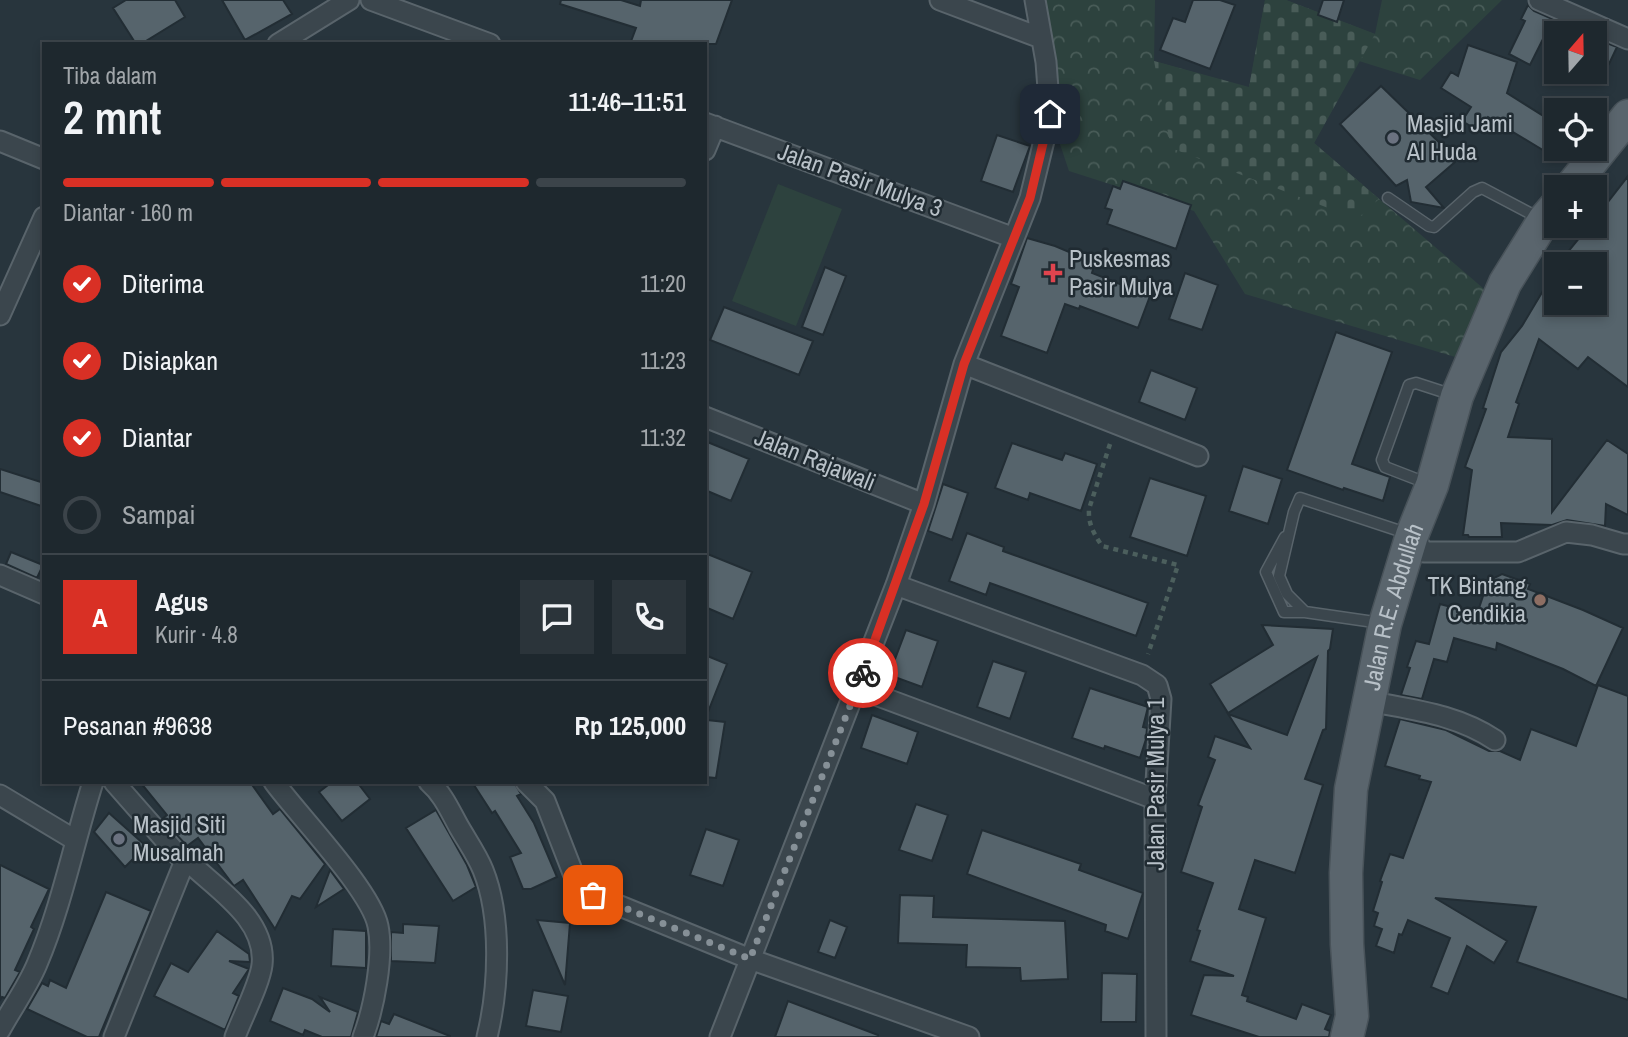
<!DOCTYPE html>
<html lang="id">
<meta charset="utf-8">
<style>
body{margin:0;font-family:"Archivo Narrow",sans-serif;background:#2b343a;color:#f1f3f6;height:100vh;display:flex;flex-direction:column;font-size:26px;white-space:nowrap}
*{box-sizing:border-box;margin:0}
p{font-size:23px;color:#a1a6aa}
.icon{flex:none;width:38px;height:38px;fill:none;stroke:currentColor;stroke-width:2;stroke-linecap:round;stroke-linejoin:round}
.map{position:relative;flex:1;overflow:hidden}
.details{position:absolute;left:42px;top:42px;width:665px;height:742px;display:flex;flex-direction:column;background:#1e282e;border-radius:0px;box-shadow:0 4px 10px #0003,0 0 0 2px #3c444a}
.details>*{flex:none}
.needle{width:46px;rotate:20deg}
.controls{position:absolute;left:1544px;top:21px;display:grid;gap:14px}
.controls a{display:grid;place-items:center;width:63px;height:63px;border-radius:0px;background:#1e282e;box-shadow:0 4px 10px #0003,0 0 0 2px #3c444a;font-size:35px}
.pin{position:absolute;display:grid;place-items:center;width:60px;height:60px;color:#fff;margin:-30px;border-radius:14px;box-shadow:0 4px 10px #0006}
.courier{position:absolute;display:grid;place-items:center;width:70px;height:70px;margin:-35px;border:5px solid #d93025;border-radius:50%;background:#fff;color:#222;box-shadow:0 2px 9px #0007}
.head em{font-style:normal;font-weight:600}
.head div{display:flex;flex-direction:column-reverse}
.head{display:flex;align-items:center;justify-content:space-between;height:119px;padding:0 21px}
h1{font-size:46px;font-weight:600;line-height:52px}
.bar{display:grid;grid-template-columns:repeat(4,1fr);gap:10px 7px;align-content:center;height:84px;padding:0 21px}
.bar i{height:9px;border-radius:5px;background:#3c444a}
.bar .current{background:#d93025}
.bar p{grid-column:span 4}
.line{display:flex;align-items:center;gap:18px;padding:0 21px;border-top:2px solid #3c444a}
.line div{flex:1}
.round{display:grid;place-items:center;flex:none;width:74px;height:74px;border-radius:0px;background:#2b343a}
ol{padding:0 21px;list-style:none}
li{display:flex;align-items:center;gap:21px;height:77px}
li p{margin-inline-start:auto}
li .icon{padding:7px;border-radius:50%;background:#d93025;color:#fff;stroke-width:4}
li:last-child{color:#a1a6aa}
li i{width:38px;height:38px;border:4px solid #3c444a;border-radius:50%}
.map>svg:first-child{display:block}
.forest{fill:url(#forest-crowns)}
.cemetery{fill:url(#cemetery-stones)}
.pitch{fill:#2d423e}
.building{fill:#56646c;stroke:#222d34;stroke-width:2}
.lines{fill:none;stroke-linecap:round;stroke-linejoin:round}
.lane-casing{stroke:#59646b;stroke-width:13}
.street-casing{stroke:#59646b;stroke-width:23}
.primary-casing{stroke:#485259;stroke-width:35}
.path{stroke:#4c5f5d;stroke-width:4.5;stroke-dasharray:5 5;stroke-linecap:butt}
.lane{stroke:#3b464d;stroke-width:10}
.street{stroke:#3b464d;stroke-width:19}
.primary{stroke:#5a656d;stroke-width:32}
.done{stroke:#869097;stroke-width:7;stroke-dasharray:0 12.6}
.route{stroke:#d93025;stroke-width:9}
.worship-dot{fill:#6b7280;stroke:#202b32;stroke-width:2.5}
.health-dot{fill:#e0444e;stroke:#202b32;stroke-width:2.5}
.education-dot{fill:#8d6e63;stroke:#202b32;stroke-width:2.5}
.labels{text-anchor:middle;stroke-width:5;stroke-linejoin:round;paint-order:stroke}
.poi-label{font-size:24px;fill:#b8c1c8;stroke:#202b32;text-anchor:start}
.street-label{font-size:24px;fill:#b8c1c8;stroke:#202b32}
</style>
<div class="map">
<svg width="1628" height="1037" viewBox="0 0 1628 1037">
<defs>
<pattern id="forest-crowns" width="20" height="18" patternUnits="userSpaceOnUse" patternTransform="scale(1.75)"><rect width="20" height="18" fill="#2d423e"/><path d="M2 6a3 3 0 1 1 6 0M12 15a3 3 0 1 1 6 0" fill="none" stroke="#495c58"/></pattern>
<pattern id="cemetery-stones" width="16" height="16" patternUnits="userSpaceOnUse" patternTransform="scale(1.75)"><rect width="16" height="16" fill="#2d423e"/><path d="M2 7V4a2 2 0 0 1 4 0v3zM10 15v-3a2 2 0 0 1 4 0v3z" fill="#495c58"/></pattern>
</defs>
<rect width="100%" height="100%" fill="#28353d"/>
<path class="forest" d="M1035,0h120l-1,61 95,27 16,-88h21l89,34 7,-34h120l-82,80 -61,-19 -45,82 184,158 -26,61 -227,-68 -51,-83 -125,-40 -19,-57z"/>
<path class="cemetery" d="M1265,0h21l89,34 -61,109 65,56 -22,20 -186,-71 -17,-87 95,26z"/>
<path class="pitch" d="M778,184l64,25 -46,117 -64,-25z"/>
<path class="building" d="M126,0h49l10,17 -44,27h-5l-23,-36z
M222,0h61l9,14 -47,26z
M561,0h60l19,6 1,-6h91l-16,44h-86l6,-16 -76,-24z
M1193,0h27l15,5 -25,64 -50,-19 13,-32 12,4z
M1323,0h21l-7,22 -19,-7z
M1528,5l6,6 50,22h-38l-16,32 -21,-11 16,-33 -4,-2z
M1594,38l23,9 -8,17 -15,-7z
M1468,45l49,17 -10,31 49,31v34l-68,-41 -9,14 -17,-10 9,-14 -30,-19 10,-16 7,4z
M1381,86l67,65 7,11 -29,25 18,21 -33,-6 -4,-22 -11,6 -56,-62z
M997,135l33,11 -17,46 -32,-11z
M1628,176v211l-40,-30 -10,12 -39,-30 -23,63 3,2 -11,33 44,2v73l55,-72 21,14v61l-22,-11 -1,22 -38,-6 -15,5 -51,-2 1,14h-33l-1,-2h-5l9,-65 -7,-3 21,-58 -3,-1 18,-56 21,-26 34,-57v34h38v-39h-36l31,-38h5v-6z
M1123,181l68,24 -15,44 -69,-25 5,-14 -7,-2 8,-22 7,3z
M1027,238l28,8 40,17 -3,10 58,23 -12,32 -58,-22 -1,3 -14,-5 -18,49 -46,-17 18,-49 -8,-3z
M825,267l21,9 -23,59 -21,-8z
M1185,273l33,12 -16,45 -33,-11z
M724,307l89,34 -14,34 -89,-35z
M1336,332l56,20 -40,112 38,13 -7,24 -39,-13 -1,2 -56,-20z
M1151,370l46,18 -12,32 -46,-18z
M705,441l44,18 -18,42 -26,-11z
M1012,443l50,17 3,-7 32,11 -16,47 -51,-18 -2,7 -33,-12z
M1243,466l39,13 -14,45 -39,-13z
M0,469l44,14v24l-44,-15z
M1150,478l56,18 -19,60 -57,-19z
M943,484l25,9 -16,47 -24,-9z
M967,533l37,14 -1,4 145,52 -12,33 -146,-53 -4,12 -37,-14z
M11,552l32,13 -6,13 -31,-14z
M705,553l47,19 -19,47 -28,-12z
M1502,574l28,10 -2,5 55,21 40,18 -27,58 -33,-17 -66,-26 -1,7 -42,-12 -7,24 -13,-3 -12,40 -21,-4 9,-27 -3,-1 9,-26 13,3 11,-40 37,10 11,-33z
M1262,625l71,4 -3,20 -2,2 -2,78 -3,1 -18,49 18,6 -28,88 -40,-13 -16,49 27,9 -24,77 6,2 -1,4 49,18 6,-15 29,11 -6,14 5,2 -1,6h-70l-68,-22 13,-40 30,1 -44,-15 10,-30 -3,-1 16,-47 -32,-11 21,-65 -4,-2 17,-45 -7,-3 7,-21 35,12 -22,-34 59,21 30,-78 -89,56 -18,-29 63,-39z
M906,630l32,11 -16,46 -33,-12z
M705,655l22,9 -21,53h-1z
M993,661l33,11 -16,47 -33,-12z
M1598,685l30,11v304l-111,-38 19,-55 -101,-9 72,43 -13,22 -27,-17 -19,48 -17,-7 19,-49 -42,-18 -6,15 -3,-1 -5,19 -18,-7 6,-17 -8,-3 4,-13 -5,-2 9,-29 -2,-1 10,-27 13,4 28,-76 -12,-3 1,-3 -35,-10 15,-47 46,11 43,21h11l20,9 11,-31 45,17z
M1090,688l58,19 -5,20 4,1 -1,11 -6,19 -35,-12 -1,3 -32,-11z
M872,715l46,17 -11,32 -46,-16z
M707,720l18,2 -9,56 -11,-1z
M140,782h110l23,32 7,-5 45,55 -25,35 -8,-3 -17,33 -32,-49 -9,6 -36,-48 -11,8 -25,-27 5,-4z
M332,782h25l13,17 -28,22 -23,-29z
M472,782h42l7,12 -4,2 17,27 23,54 -26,12h-8l-13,-32 11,-4 -26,-42 -3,2z
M916,804l32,11 -16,46 -33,-11z
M436,810l31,55 9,22 -23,14 -47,-73z
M109,813l37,33 -21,21 -31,-35z
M706,829l33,11 -16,46 -33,-11z
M982,830l99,34 -2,6 64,23 -15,46 -23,-8 1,-6 -139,-51z
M0,865l49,24 -18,38 3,2 -19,41 5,2 -15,26 -3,-1 -2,3z
M330,870l14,19 -28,18z
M106,892l45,19 -52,126h-12l-60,-28 15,-26 6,3 2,-6 16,8z
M900,895l34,1 -1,21 132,4 3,58 -47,2 -1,-13 -54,-1 1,-22 -69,-2z
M537,920l33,3 -5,62z
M830,920l17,7 -12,31 -17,-6z
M403,924l36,2 -4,37 -44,-2v-29l12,1z
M333,929l33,2v37l-35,-2z
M217,931l32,23 1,8 -21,-1 20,8 -16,24 6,3 -14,34 -71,-34 17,-33 17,9z
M1102,973l35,1 -1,48h-35z
M283,988l29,11 18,13 -10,-15 38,15 -7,25h-29l-17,-7 -2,5 -33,-14z
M533,990l35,6 -7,36 -35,-6z
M788,1001l90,34v2h-103z
M394,1014l56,22v1h-74l5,-16 8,3z"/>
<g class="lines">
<g class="lane-casing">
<path id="lane" d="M1388,198l41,28 5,1 39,-35 9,-4 59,31
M1429,484l-44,-17 -3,-7 27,-75 7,-2 37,12
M1285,537l-19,35 18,40h21
M1381,623l-76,-11 -18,-18 -8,-18 15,-64 6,-14 109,36"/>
</g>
<g class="street-casing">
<path id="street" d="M371,0l119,44
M940,0l101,38
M1539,0l89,39
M278,44l71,-44
M705,123l309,115
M0,141l44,18
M705,150l10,-24
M0,315l44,-98
M964,364l234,92
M705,417l219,87
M1412,535l12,17h94l48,-20 26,3 31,9h5
M0,575l44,19
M896,585l246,90 15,10 4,14 -6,100 1,238
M857,688l298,111
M1368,701c45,9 88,13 127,39
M114,782l72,82 6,1c28,26 75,56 70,100 -2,18 -20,53 -27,72
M274,782c24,33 97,108 104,144 6,30 -4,82 -15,111
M429,782c14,12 21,29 30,45 8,14 18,28 24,43 19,47 16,118 4,167
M526,782l19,19 28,72 20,22 157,64 219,78
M0,795l75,45
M0,1030c12,-22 28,-44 37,-66 25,-59 37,-122 56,-182
M114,1037l68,-169 4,-4
M720,1037l176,-452 28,-81 40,-140 66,-166 20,-82 -4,-54 -11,-62"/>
</g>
<g class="primary-casing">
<g id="primary">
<path d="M1571,187l57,-71"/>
<path id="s1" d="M1347,1037l5,-21 -5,-72 -1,-71 5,-84 34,-165 27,-89 20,-50 25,-89 48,-113 39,-63 12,-14"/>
</g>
</g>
<path class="path" d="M1110,444l-21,65c-1,15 5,25 13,37l76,19 -30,89"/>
<use href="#lane" class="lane"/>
<use href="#street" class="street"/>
<use href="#primary" class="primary"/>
</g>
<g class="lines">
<path class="done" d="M593,895l157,64 113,-286"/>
<path class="route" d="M863,673l61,-169 40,-140 66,-166 20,-84"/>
</g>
<g class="worship-dot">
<circle cx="1393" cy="138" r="7"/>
<circle cx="119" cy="839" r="7"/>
</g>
<path class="health-dot" d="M1049.5 262.5h7v7h7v7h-7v7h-7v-7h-7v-7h7z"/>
<circle class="education-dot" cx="1540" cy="600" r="7"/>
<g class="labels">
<g class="poi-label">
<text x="1407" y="132">Masjid Jami<tspan x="1407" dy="28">Al Huda</tspan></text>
<text x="1069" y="267">Puskesmas<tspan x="1069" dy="28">Pasir Mulya</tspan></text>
<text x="1526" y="594" text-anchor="end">TK Bintang<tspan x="1526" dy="28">Cendikia</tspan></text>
<text x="133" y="833">Masjid Siti<tspan x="133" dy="28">Musalmah</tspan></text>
</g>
<g class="street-label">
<text transform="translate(860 180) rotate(20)" y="8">Jalan Pasir Mulya 3</text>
<text transform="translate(815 460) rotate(22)" y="8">Jalan Rajawali</text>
<text dy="8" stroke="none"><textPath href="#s1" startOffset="436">Jalan R.E. Abdullah</textPath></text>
<text transform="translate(1156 784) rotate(-90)" y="8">Jalan Pasir Mulya 1</text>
</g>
</g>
</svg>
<div class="controls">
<a><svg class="needle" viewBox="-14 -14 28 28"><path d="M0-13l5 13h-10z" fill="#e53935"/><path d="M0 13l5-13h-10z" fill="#a1a6aa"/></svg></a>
<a><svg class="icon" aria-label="locate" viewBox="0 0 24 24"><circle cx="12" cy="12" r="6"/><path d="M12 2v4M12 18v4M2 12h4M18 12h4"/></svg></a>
<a>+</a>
<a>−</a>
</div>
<div class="pin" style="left:593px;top:895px;background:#ea580c"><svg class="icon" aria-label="bag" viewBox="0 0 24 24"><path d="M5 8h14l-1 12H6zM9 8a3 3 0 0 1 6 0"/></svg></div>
<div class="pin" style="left:1050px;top:114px;background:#1f2937"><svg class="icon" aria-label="home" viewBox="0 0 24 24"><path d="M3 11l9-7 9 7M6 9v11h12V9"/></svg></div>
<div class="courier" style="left:863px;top:673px"><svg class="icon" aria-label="bike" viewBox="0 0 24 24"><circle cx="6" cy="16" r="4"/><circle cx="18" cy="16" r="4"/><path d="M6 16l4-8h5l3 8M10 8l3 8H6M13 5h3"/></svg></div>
<section class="details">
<div class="head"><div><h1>2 mnt</h1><p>Tiba dalam</p></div><em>11:46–11:51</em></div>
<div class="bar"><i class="current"></i><i class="current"></i><i class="current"></i><i></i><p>Diantar · 160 m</p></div>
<ol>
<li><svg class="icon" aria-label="check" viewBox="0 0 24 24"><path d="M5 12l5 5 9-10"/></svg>Diterima<p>11:20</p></li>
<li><svg class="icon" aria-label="check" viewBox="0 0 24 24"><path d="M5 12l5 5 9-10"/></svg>Disiapkan<p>11:23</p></li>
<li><svg class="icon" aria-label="check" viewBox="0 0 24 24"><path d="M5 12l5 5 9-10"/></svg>Diantar<p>11:32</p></li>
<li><i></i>Sampai</li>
</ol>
<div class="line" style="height:126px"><b class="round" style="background:#d93025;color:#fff">A</b><div><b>Agus</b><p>Kurir · 4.8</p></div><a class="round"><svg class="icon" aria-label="chat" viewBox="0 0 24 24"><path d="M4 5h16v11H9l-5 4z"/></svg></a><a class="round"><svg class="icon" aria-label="phone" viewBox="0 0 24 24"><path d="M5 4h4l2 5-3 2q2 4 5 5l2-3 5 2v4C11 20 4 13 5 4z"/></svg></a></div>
<div class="line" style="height:91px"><div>Pesanan #9638</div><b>Rp 125,000</b></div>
</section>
</div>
